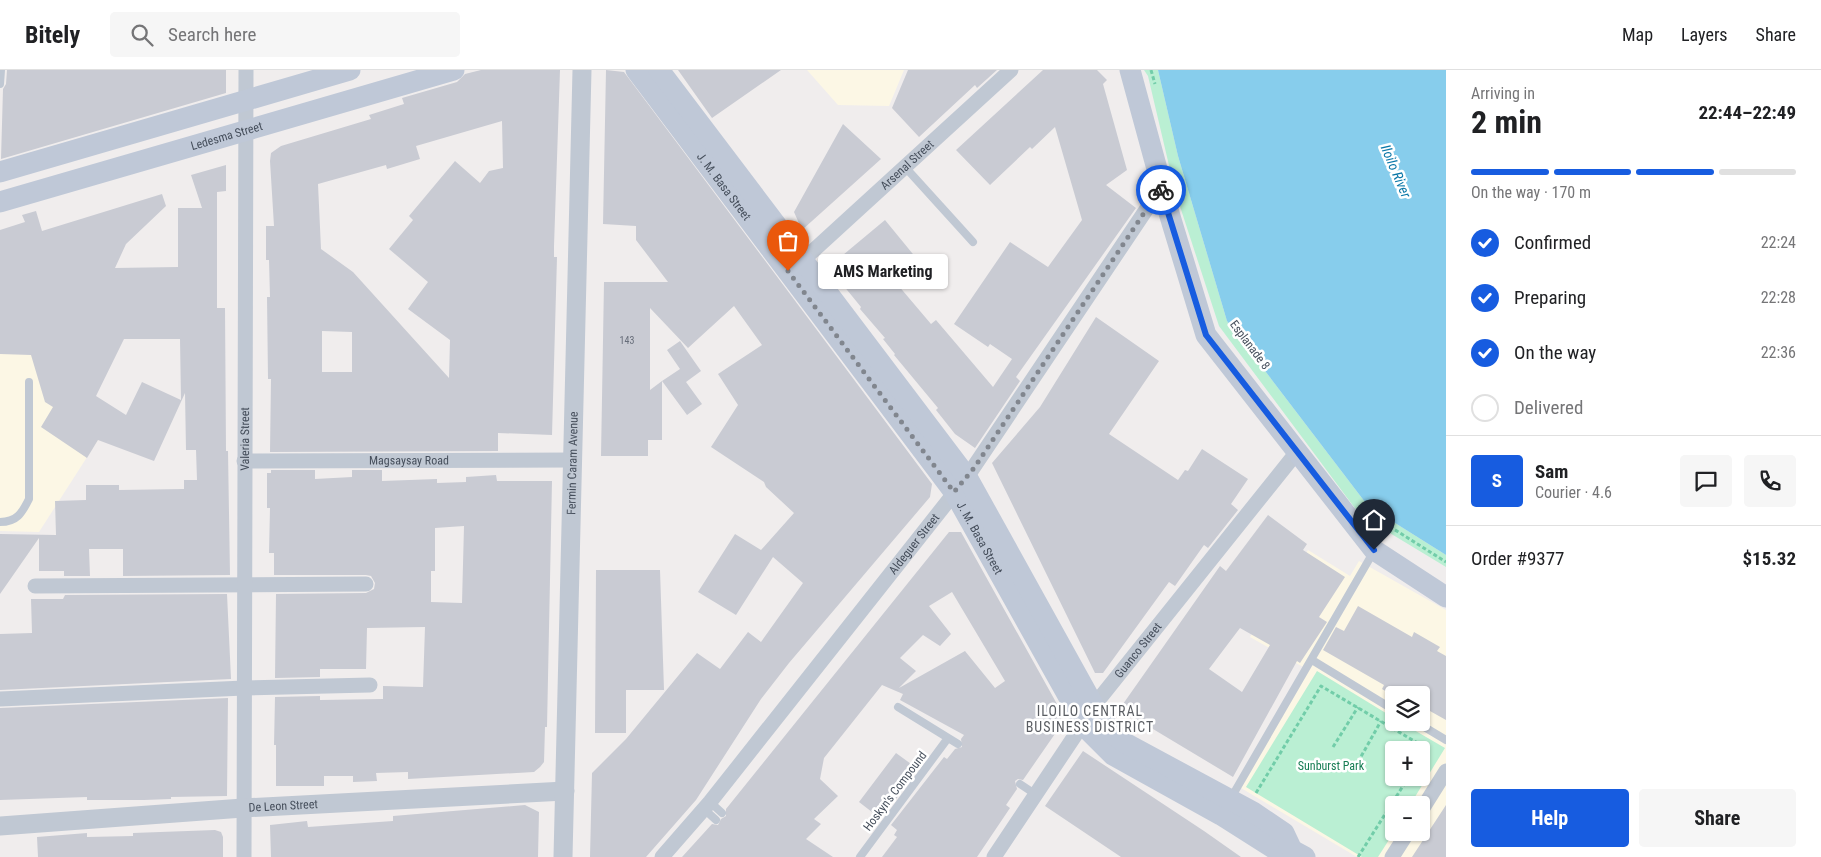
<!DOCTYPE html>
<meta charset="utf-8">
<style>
body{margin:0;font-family:"Roboto Condensed",sans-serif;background:#f6f6f6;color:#202124;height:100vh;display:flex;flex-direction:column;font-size:19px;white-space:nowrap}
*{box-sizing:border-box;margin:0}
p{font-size:16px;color:#757577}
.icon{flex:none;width:28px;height:28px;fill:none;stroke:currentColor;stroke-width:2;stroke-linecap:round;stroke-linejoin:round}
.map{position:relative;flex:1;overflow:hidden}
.drawer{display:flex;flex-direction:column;background:#fff;width:375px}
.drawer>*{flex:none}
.tools{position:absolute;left:1385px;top:616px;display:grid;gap:10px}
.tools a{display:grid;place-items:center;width:45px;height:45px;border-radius:5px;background:#fff;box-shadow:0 1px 4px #0004;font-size:25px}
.pin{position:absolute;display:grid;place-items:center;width:42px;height:42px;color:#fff;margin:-51px -21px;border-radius:50% 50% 50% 0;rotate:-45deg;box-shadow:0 0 5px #0007}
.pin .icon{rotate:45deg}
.courier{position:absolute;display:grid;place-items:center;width:50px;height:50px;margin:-25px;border:4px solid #175ce0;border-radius:50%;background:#fff;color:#222;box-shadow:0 1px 6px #0007}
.bubble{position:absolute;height:35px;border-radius:5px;background:#fff;box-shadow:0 1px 4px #0004;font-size:16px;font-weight:700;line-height:35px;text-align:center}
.headline em{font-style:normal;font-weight:700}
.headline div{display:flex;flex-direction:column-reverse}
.headline{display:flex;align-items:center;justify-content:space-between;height:85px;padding:0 25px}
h1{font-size:32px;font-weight:700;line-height:38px}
.bar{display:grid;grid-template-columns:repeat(4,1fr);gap:8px 5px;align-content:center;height:60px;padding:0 25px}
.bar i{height:6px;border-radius:4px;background:#e0e0e0}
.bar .current{background:#175ce0}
.bar p{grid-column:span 4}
.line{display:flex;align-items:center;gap:12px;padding:0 25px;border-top:1px solid #e0e0e0}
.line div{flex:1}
.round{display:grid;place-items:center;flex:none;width:52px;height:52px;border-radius:5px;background:#f6f6f6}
ol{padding:0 25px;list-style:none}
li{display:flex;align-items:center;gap:15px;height:55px}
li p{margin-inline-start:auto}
li .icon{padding:5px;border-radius:50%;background:#175ce0;color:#fff;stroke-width:4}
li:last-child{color:#757577}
li i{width:28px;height:28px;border:2px solid #e0e0e0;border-radius:50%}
.cta{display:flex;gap:10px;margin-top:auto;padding:10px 25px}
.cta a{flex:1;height:58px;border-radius:5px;background:#175ce0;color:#fff;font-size:20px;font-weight:700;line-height:58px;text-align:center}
.cta a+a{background:#f6f6f6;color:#202124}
header{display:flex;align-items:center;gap:30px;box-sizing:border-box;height:70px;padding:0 25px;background:#fff;border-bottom:1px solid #e0e0e0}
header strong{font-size:24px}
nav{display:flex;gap:28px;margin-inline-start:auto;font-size:18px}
.search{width:350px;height:45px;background:#f6f6f6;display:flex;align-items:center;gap:12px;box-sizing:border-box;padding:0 18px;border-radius:5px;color:#757577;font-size:19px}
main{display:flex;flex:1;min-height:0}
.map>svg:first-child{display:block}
.commercial{fill:#fcf7e5;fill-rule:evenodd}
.green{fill:#baefd3;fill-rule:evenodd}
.water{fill:#87cdec}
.building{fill:#c9cbd3;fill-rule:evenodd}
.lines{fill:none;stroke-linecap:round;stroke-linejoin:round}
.path{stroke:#72cda9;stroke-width:3;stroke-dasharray:4 2.5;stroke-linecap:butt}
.service{stroke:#c0c8d3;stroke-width:8}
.minor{stroke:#c0c8d3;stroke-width:15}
.tertiary{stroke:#c0c8d3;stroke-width:19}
.secondary{stroke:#bfc8d7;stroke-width:21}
.done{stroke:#81868e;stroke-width:5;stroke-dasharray:0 9}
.route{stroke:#175ce0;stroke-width:6}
.labels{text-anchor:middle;stroke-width:5;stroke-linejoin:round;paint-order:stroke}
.number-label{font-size:10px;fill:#666d79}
.street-label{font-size:12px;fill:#454e5b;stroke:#fff}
.park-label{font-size:12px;fill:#167c53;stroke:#fff}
.water-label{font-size:14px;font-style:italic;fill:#0b78a8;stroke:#fff}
.neighbourhood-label{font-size:14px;letter-spacing:1px;fill:#5a5d62;stroke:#fff}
</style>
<header>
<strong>Bitely</strong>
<div class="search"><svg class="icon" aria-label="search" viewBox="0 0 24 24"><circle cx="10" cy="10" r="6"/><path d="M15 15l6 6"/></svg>Search here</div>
<nav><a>Map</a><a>Layers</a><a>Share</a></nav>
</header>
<main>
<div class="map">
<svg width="1446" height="787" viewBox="0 0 1446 787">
<rect width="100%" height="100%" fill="#f0eded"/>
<path class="commercial" d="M807,0h97l-15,36 -51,-1z
M107,234l-54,103 45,33 -59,92 -39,-1v-222z
M1308,480l42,26 9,-15 87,49v247h-89l-121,-72 67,-118 -53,-30 32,-53 3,2zM1394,625h27v27h-27zM1394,680h27v28h-27zM1394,735h27v27h-27z"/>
<path class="green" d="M1144,0h14l20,86 49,165 141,185 78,49v12l-86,-52 -141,-189 -44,-135 -27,-115z
M1317,601l77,47v4l8,1 43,25 -35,57h-16v27l-16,25h-16l-116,-70zM1394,680h27v28h-27z"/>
<path class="water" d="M1158,0h288v485l-78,-49 -141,-185 -49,-165z"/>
<path class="building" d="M7,0h219v23l-225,66 2,-70 3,-5z
M481,0h79l-6,176v11h3l-5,178 -54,-2v18l-228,1 1,-73h-3l-1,-82h3l-1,-37h-3v-34h8l-4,-65 1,-8 10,-7 90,-27 -2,-4 35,-11 -2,-6 55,-16 8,-8zM502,51l1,47 -14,3 -9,12 -25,-22 -46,55 4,4 -24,29 39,33 -20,27 42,31 -1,38 -96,-106 -32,-23 -3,-65 68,-19 1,4 33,-10 -4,-13zM322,261l30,1v40h-30z
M606,0l18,2 308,412 -2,13 -141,166 -28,36 -65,101 -50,57h-56l2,-84 34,-34 71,-86 23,16 28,-37 13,10 42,-59 -30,-26 -37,58 -38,-23 37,-58 26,16 33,-37 -28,-26 -2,-5 -53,-35 27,-42 -20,-31 44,-29 -28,-39 -46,42 -38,-40v82l12,-9v59h-14v16h-47l3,-174h64l-32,-42v-14l-33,-2z
M678,0h103l-69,48z
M908,0h89l-20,18 -2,-3 -56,52 -27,-29z
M1043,0h54l10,10 -4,4 24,86 -21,15 30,23 -120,169 4,4 -45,67 -20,-14 -19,-24 2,-2 -44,-53 1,-1 -12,-15 2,-1 -25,-29 1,-2 -27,-33 3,-14 48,-40 32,39 -25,19 39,46 5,-4 57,67 19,-28 -22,-15 -2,3 -34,-23 56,-82 38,25 34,-47 -27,-93 -23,22 -2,-2 -40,38 -34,-35z
M843,54l38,35 -79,71 -8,-18z
M226,95v26l-9,1v116h8l1,143h2l2,124 -107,1v-27h-34l1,27h-26v-5h-25v-33l-39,56v-60l56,1 -1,-34 31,-1v-15h33v5l65,-1v-9h13l-1,-30h-10l-1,-57 -31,68 -56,-21 -11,18 -46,-31 12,-20 -8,-5 -14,-47 -31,-1v-124l25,-8 -3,-7 14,-4 6,20 120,-37 4,12 -40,38 -11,24 63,-1v-59h24l-11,-33zM124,269h56l1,61 -39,-18 -16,33 -30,-19z
M1096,247l63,44 -50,73 69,46 7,-10 3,1 14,-22 46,30 -17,25 7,6 -30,38 -4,-3 -29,41 -6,-4 -66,91h-8l-103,-210 48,-56z
M680,271l21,30 -15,11 16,22 -15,11 -25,-34 18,-12 -13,-19z
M271,400h44v9l37,-2v-7h30v11l55,-2v4l29,-1v-5l30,-2 1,6h55l-5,246h-2l-1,35 -4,5 -6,5 -126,7v-7l-32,1 1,8 -24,1v-6h-29v10h-48v-41h-2l1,-48 45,-1v4l63,-1v-13l40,1 2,-60 -58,1 -1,41h-46v8l-45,1 1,-84 90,-1 8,-4 1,-6 -4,-7 -5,-1h-92v-22h-5l1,-45h-3v-35h4zM464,456l-2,77 -31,-1v-31h4v-43z
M1268,445l39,29 -4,6 42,27 -26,40 8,5 -27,41 -3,-2 -64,116 -110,-66v-7l97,-138 6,5zM1240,558l30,17 -28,47 -33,-23z
M949,462h12l101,181 -3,15 -36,52 -5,-1 -3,2 2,8 -11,16 4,3 -33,49h-95l15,-20 -3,-2 3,-5 -6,-5 53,-68 3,2 8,-10 7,-2 -1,-8 3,-4 -64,-35 3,-6 -21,-9 -58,73 -4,21 18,17 -24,23 7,5 -15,15 27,18h-151l30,-33 6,1 3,-6 5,-3v-7zM952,522l53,89 -10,7 -30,-37 -66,37 17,-17 -16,-13 23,-23 17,11 11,-12 -22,-28z
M596,500h64l4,120h-38v43h-31z
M227,524l4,85 -231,11v-56l32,-1 -1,-34h32l2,-4z
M1358,536l54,31 2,-5 26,15 -3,4 9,5v64l-25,-14v-11h-29l-10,-6 2,-4 -61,-35 13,-23 8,4z
M228,628l-1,98 -56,1v2l-27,1h-57v-3l-87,3v-92z
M1083,681l121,80 37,26h-120l-76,-51z
M896,683l22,16 -37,50 -22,-17z
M525,735l14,7 -1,45h-267l-1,-32 37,-4 1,6 85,-6v-5z
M1446,735v52h-34z
M215,760l6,2 2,5v20h-185l-1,-20 50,-4v4l46,-1v-3z"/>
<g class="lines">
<path class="path" d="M1151,0l4,14
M1373,446l73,46
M1333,677l25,-40
M1358,692l23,-41
M1256,723l65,-107 105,62 -5,8
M1358,787l50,-79"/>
<path class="service" d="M0,14l1,-14
M905,97l68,75
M0,452c17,0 22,-9 29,-23v-117
M1312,590l82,50
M898,637l60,37
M1416,652l30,18
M1020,714l15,10
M1231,728l143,-247
M710,732l12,11
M704,739l12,11
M860,787l88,-119"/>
<g class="minor">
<path id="s1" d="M803,190l208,-190"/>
<path id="s2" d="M244,391l329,-1"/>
<path d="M35,516l331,-2"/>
<path d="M0,629l244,-11 126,-3"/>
<path d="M1421,741l25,-40"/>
<path id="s3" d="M244,787l2,-787"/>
<path id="s4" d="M662,787l48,-55 257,-325 187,-279 9,-10"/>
<path id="s5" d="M994,787l106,-159 197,-246"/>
<path d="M1392,787l16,-25"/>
</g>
<g class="tertiary">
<path id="s6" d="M0,756l243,-18 322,-17"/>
<path id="s7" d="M563,787l19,-787"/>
</g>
<g class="secondary">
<path id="s8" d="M636,0l318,422 123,220 11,18 25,25 108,60 52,33 19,2 13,7"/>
<path d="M659,0l308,407 127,229 18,27 13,10 128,69 31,21 8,17"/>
<path d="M1130,0l39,143 37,122 168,215 72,47"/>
<path d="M0,102l350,-102"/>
<path id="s9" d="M0,132l454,-132"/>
</g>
</g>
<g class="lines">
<path class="done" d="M788,201l166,221 20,-24 180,-270 7,-8"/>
<path class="route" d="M1161,120l45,145 168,215"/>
</g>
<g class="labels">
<g class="number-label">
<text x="627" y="274">143</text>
</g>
<g class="street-label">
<text dy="4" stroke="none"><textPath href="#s9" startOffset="236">Ledesma Street</textPath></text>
<text dy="4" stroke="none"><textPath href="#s1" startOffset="141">Arsenal Street</textPath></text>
<text dy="4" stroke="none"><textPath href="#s8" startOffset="146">J. M. Basa Street</textPath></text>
<text transform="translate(1250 275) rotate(53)" y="4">Esplanade 8</text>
<text dy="4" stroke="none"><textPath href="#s3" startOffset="418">Valeria Street</textPath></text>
<text dy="4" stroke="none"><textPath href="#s2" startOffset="165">Magsaysay Road</textPath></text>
<text dy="4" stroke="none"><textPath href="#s7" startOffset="394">Fermin Caram Avenue</textPath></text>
<text dy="4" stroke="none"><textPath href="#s8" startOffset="581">J. M. Basa Street</textPath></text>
<text dy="4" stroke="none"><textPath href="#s4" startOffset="402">Aldeguer Street</textPath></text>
<text dy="4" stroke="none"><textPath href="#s5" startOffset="252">Guanco Street</textPath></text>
<text transform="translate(895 721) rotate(-53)" y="4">Hoskyn's Compound</text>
<text dy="4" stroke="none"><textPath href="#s6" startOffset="284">De Leon Street</textPath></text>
</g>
<g class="park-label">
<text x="1331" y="700">Sunburst Park</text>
</g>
<g class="water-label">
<text transform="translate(1396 101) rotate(67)" y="5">Iloilo River</text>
</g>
<g class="neighbourhood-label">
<text x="1090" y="646">ILOILO CENTRAL<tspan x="1090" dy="16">BUSINESS DISTRICT</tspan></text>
</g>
</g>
</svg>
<div class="tools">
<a><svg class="icon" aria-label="layers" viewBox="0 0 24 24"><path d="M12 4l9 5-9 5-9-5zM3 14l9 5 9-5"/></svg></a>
<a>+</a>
<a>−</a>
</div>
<div class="pin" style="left:788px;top:201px;background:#ea580c"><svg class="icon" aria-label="bag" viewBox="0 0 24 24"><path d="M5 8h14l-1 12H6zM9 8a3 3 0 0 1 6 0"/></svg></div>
<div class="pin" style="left:1374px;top:480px;background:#1f2937"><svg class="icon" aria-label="home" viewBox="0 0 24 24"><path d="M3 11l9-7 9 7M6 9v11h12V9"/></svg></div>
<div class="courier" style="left:1161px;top:120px"><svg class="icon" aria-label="bike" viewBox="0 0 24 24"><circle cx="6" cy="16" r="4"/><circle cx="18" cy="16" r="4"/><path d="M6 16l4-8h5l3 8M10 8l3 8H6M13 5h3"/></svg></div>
<div class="bubble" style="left:818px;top:184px;width:130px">AMS Marketing</div>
</div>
<section class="drawer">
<div class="headline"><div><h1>2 min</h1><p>Arriving in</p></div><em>22:44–22:49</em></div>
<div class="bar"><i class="current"></i><i class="current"></i><i class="current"></i><i></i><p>On the way · 170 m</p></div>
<ol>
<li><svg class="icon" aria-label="check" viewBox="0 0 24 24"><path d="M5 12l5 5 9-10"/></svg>Confirmed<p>22:24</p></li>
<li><svg class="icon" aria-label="check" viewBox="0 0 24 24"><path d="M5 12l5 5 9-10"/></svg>Preparing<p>22:28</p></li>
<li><svg class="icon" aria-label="check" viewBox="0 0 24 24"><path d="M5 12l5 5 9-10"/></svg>On the way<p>22:36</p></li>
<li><i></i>Delivered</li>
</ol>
<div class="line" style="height:90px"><b class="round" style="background:#175ce0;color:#fff">S</b><div><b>Sam</b><p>Courier · 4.6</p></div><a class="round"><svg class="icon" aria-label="chat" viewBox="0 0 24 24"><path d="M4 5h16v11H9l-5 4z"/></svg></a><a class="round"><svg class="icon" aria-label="phone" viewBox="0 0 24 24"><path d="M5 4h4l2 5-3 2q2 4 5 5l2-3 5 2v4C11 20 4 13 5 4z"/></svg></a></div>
<div class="line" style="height:65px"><div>Order #9377</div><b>$15.32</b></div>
<div class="cta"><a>Help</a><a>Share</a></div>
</section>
</main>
